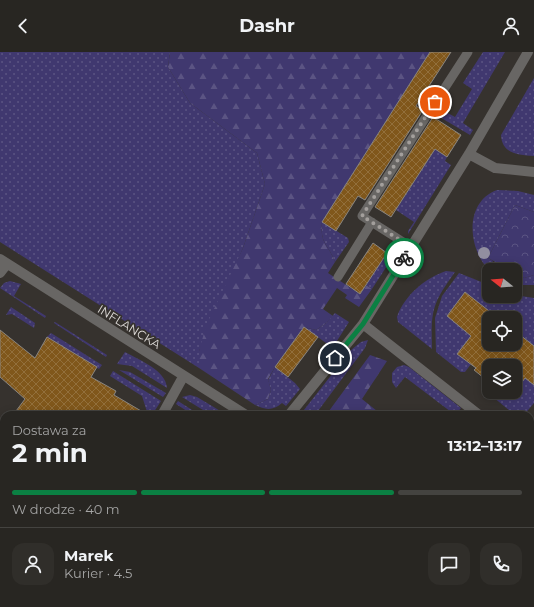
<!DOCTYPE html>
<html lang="pl">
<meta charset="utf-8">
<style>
body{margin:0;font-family:Montserrat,sans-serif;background:#302e2a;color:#f1f3f6;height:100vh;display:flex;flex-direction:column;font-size:15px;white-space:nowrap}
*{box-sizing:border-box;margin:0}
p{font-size:13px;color:#a5a5a5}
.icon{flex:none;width:22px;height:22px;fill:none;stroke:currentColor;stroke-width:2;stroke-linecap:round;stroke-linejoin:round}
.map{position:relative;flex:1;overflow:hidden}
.side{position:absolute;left:0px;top:359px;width:534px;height:196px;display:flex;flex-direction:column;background:#282622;border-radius:12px 12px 0 0;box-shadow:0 2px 10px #0003,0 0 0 1px #444340}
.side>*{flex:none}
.needle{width:26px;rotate:287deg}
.controls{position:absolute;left:482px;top:211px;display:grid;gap:8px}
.controls a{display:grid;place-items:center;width:40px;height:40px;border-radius:8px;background:#282622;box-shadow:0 2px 10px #0003,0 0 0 1px #444340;font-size:20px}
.pin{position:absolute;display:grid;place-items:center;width:34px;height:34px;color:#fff;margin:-17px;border:2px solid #fff;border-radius:50%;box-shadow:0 1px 4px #0007}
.courier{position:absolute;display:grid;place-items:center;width:40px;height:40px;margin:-20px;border:3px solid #0b8043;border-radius:50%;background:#fff;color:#222;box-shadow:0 1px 5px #0007}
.summary em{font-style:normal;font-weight:700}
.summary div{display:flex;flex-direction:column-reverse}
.summary{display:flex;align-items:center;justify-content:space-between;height:68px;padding:0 12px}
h1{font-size:26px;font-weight:700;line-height:30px}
.bar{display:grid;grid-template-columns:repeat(4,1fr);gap:6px 4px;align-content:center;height:48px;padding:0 12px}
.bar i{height:5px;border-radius:3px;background:#444340}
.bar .active{background:#0b8043}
.bar p{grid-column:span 4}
.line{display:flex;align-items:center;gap:10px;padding:0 12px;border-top:1px solid #444340}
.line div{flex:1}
.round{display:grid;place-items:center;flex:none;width:42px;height:42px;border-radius:12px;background:#302e2a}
header{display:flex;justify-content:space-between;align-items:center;height:52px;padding:0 12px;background:#282622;font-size:18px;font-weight:700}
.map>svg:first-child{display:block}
.grass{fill:url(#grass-dots)}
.forest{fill:url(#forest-firs)}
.park{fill:url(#park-crowns)}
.building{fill:url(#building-cross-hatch);stroke:#898580}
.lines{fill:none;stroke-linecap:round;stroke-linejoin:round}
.lane{stroke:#686664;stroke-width:9}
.street{stroke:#686664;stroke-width:10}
.tree{fill:#918ea0}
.done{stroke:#a39f9c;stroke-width:4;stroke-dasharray:0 7.2}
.route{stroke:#0b8043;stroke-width:5}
.labels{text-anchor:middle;stroke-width:3.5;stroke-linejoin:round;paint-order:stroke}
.street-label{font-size:12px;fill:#dddad7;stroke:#36322e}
</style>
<header><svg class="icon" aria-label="back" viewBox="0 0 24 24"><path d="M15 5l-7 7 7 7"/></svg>Dashr<svg class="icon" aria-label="person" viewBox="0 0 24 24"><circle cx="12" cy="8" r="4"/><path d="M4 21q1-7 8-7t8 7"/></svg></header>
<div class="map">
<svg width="534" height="555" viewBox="0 0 534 555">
<defs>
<pattern id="grass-dots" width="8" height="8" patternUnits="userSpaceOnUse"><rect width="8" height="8" fill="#40386f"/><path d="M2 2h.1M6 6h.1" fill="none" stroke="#5b5483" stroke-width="1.8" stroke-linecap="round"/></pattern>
<pattern id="forest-firs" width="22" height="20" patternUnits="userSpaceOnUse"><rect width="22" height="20" fill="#40386f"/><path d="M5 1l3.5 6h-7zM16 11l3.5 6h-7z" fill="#5b5483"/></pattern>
<pattern id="park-crowns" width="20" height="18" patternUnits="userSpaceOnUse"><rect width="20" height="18" fill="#40386f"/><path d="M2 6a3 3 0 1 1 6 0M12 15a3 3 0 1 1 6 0" fill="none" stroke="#5b5483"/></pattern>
<pattern id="building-cross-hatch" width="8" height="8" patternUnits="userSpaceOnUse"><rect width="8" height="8" fill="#80571b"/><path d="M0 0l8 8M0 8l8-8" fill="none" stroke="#926f3b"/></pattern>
</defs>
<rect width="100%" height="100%" fill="#36322e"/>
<path class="grass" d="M0,0h170l-2,15 22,36 67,50 8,31 -22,64 -44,103v17l-199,-126z
M483,0h22l-42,71 10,7 -3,5 -32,-19 6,-5 11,6 17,-28 -9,-6z
M534,26v78c-16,-1 -32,-2 -33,-21z
M449,75l1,1 -14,22 11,7 -2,4 6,4 -43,69v-3l6,-9 -18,-12z
M497,138l21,1 16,4v17l-19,-7 -27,53 5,3 -5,8c-20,-21 -24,-67 9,-79z
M322,170l26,16 1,4 -14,20c-7,-19 -15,-17 -13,-40z
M390,200l4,3 -22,34 -6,-4 21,-32z
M496,211l14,7h-17z
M446,219l9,1c-23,32 -24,38 -23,77l-34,-27 -1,-5c7,-21 28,-39 49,-46z
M459,221l30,12v11l26,-1 19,3v48l-19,-15v-13h-17l-33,-25 -18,23 33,26 -23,12 14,10 -6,8h-4l-25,-20 -1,-34 7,-22z
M515,221l9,5 10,-3v10h-19z
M10,229l11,3 -7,12 32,20 -1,2 -45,-30 4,-5z
M11,255l24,16 -1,5 -22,-14 -6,1z
M335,261l14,9 -14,22 -9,-1 -22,-16 12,3 9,-6z
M55,270l52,33 -1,2 -52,-34z
M51,281l51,32 -3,4 -52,-32z
M368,288l-3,8 -50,67h-15l51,-65 10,-8z
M125,300c14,8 41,18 42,36l-35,-22 -15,-2z
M404,313l5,2 52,41 -6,7 -50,-38 -9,11 -4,-6v-9l5,-6z
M275,315l20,16 5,6 -14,17 -4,-3c-9,8 -17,7 -27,2l13,-6 3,-9 -3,-10z
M119,318l11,2 36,21 -3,4z
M113,319l48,30 -9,14h-4l-6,-19 -32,-20z
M517,320l17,13v18l-10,12h-9l-22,-18v-5h22l7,-9 -7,-6z
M190,343l7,2 30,18h-16l-29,-18z
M178,349l22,14h-7l-17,-11z
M530,409l4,4v25l-4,4z
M534,501v36l-4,-2v-28z
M70,551h44l-2,4h-44z
M480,551h29l7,4h-29z"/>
<path class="forest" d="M170,0h260l-108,170c-2,23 6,21 13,40l-7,11 32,21 6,-9 6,4 -13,18 -14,-9 2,-3 -10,-7 -14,21 10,7 -8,8 -9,6 -12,-3 -29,40 -7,12 3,11 -3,9 -13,6 -56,-37v-17l7,-25 37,-78 22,-64 -8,-31 -67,-50 -22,-36z
M370,303l17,6 -25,38 20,16h-56z"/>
<path class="park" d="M515,153l19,7v63l-10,3 -9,-5v-3h-5l-22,-12z"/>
<path class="building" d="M430,0h21l-35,54 7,4 -58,90 -7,-4 -22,35 -14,-9z
M433,65l28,18 -14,22 -12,-8 -44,68 -16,-10z
M373,191l14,10 -27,41 -14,-10z
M465,240l33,26h-9v26h26v-13l19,15v39l-9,-7 -10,14v-26h-26v16l-15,-12 2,-2 -19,-14 14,-18 -24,-20z
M304,275l14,10 -30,40 -13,-10z
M0,278l35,28 12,-21 50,30 -6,10 25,14 -2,4 34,20h-135l12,-16 -25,-22z
M502,340h13l-5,6z"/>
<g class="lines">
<path class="lane" d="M411,195l-49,-31 106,-164
M338,225l34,-55
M181,555l3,-4
M247,555l4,-4"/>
<path class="street" d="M469,102l26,14 39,4
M0,207l246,156
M0,221l7,-9
M363,272l116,91
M162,363l21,-38
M289,363l74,-91 106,-170 59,-102
M530,403l4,3
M530,543l4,2
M54,555l3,-4"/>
</g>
<circle class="tree" cx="484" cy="201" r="6"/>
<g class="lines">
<path class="done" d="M404,206l7,-11 -49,-31 73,-114"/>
<path class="route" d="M335,306l28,-34 41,-66"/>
</g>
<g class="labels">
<g class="street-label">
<text transform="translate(129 275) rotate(32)" y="4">INFLANCKA</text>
</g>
</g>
</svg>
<div class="controls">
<a><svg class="needle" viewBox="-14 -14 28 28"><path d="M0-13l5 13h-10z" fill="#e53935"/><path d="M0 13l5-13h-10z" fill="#a5a5a5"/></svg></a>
<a><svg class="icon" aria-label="locate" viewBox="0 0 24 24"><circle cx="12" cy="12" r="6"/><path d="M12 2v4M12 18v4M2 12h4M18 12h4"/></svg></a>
<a><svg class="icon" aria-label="layers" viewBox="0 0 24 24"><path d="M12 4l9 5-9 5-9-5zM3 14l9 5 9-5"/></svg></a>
</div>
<div class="pin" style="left:435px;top:50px;background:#ea580c"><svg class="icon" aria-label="bag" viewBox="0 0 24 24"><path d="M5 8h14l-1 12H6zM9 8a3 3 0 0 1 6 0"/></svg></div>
<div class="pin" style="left:335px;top:306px;background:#1f2937"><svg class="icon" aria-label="home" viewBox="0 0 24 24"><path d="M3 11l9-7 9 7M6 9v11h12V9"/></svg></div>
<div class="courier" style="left:404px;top:206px"><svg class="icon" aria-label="bike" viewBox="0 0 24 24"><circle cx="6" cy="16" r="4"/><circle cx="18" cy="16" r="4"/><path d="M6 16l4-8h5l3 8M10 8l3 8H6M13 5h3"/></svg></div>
<section class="side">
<div class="summary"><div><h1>2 min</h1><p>Dostawa za</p></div><em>13:12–13:17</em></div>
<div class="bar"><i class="active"></i><i class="active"></i><i class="active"></i><i></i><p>W drodze · 40 m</p></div>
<div class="line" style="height:72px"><a class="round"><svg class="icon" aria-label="person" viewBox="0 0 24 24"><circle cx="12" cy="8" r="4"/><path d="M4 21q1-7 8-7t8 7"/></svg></a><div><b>Marek</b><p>Kurier · 4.5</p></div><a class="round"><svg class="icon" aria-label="chat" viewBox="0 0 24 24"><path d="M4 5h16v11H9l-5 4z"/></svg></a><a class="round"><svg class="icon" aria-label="phone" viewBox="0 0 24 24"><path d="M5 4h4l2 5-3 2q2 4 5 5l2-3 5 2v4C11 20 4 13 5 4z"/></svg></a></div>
</section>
</div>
